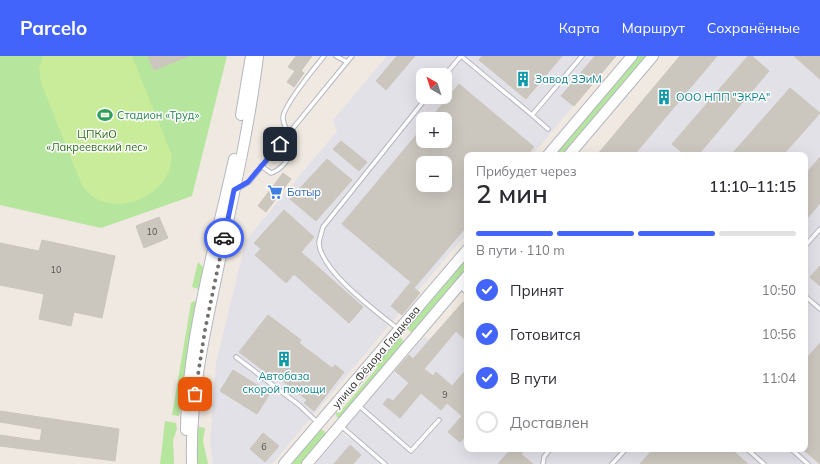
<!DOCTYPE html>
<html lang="ru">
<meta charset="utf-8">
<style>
body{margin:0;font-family:Mulish,sans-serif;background:#f2f2f3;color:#2b2b33;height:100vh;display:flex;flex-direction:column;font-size:15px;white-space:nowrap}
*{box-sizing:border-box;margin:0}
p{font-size:13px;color:#7c7c81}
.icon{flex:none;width:22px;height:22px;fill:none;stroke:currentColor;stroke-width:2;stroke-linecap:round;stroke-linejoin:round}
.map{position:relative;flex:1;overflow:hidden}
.drawer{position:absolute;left:464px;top:96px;width:344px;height:300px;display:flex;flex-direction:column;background:#fff;border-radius:8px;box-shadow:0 4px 16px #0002}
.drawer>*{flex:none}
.needle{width:26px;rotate:321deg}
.fabs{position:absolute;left:416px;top:12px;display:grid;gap:8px}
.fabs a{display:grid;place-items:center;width:36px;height:36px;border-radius:8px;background:#fff;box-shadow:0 4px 16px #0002;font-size:20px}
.pin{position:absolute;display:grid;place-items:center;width:34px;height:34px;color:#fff;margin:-17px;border-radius:8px;box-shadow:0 2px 6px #0006}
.courier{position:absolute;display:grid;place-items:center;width:40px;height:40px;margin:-20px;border:3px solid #4264fb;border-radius:50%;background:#fff;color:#222;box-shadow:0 1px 5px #0007}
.headline em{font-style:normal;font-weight:600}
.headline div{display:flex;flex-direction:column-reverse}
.headline{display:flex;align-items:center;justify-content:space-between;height:68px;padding:0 12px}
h1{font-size:26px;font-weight:600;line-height:30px}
.bar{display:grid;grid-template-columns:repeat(4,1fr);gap:6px 4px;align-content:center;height:48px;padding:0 12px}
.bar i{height:5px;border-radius:3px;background:#e1e1e2}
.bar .selected{background:#4264fb}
.bar p{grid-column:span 4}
ol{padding:0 12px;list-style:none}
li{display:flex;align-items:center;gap:12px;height:44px}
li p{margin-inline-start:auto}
li .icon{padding:4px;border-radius:50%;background:#4264fb;color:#fff;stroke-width:4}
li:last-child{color:#7c7c81}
li i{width:22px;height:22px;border:2px solid #e1e1e2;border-radius:50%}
header{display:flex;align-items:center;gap:24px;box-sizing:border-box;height:56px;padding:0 20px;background:#4264fb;color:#fff}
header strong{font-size:19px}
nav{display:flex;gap:22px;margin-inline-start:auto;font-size:14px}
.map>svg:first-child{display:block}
.industrial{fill:#e3e1e8;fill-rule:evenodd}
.green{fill:#b6e59e}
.pitch{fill:#c9ec9a}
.building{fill:#cbc7bf;stroke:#cbc5ba;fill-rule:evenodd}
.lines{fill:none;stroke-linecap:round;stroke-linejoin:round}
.service-casing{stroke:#b4b7c1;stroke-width:5.5}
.secondary-casing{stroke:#b4b7c1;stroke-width:12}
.service{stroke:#fff;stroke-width:3.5}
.secondary{stroke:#fff;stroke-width:10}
.done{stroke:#726f6d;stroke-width:4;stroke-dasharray:0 7.2}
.route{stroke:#4264fb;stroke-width:5}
.labels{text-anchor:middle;stroke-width:3;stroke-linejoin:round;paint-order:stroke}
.number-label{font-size:9px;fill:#555452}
.culture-label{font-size:11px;fill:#0d838f;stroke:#fff;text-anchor:start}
.leisure-label{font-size:11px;fill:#27864d;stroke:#fff;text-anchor:start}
.park-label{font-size:11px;fill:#2c6e1b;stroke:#fff}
.shop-label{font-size:11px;fill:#366cbe;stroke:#fff;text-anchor:start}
.street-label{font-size:11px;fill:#2e2e2e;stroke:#fff}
</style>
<header>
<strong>Parcelo</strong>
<nav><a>Карта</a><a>Маршрут</a><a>Сохранённые</a></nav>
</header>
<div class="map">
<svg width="820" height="408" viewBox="0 0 820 408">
<rect width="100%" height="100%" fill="#efe9e1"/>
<path class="industrial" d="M387,0h229l-84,99h-65v78l-195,231h-59l-3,-22 6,-79 30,-123 91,-109 -4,-11zM423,19h22v22h-22zM423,63h22v22h-22zM423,107h22v22h-22z
M680,0h140v408h-505l27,-31 7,6 5,-6 -8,-6 77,-89 7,1 35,-39 2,1v148h338v-294h-208z"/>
<path class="green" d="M0,0h227l-35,140 -91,32 -101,-23z
M637,0h14l-84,99h-14z
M467,199v18l-55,60 -5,-5 2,-5z
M198,206l5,5 -4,22 -7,-2z
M194,245l4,1 -19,114 -7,-1 19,-112z
M398,281l3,1 4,5 -64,76 -4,-2 -2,-5 4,1 38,-45 -2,-5z
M165,365l11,2 1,6 -4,11 1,24h-14z
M196,370l9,2 -2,13 5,23h-14z
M320,374h3l5,5 -23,29h-14z"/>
<path class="pitch" d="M43,0h89l39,97c6,43 -66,73 -90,30l-40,-100 -2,-15z"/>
<path class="building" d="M148,0h41l-35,14z
M296,0h16l-11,15 3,2 -10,14 -7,-5 8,-11 -7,-4z
M397,0h18l-29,34 -10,-9z
M482,0h80l-36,43 -47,-39z
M595,0h21l-42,50 -13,-10z
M680,0h37l-83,99h-37z
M748,0h4l17,15 -71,84h-13l-13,-11z
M794,0h26v23z
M459,28l75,63 -7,8h-60v71l-53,62 6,5 -18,22 -11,-9 20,-24 -69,-58 81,-97v14h22v-22h-15zM423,107h22v22h-22z
M790,32l30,25 -37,42h-52z
M341,85l26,21 -8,9 -26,-22z
M820,101v46l-15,18v-46z
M327,103l25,21 -36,41 -26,-22z
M283,117l8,6 -25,33 -8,-6z
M284,154l30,27 -13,15 62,55 -14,16 -55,-49 -8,9 -31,-28 6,-6 -7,-6z
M159,161l9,21 -24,10 -8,-22z
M42,184l73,16 -13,62 -28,-6 -3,14 -32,-7 5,-25 -44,-9v-42l39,8z
M820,210v20l-10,-9z
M463,246l4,3v36l-11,-10 -32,38 9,7 3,-4 16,14 15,-17v65l-7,8 -12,-10 14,-16 -15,-13 -6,7 -20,-17 -21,25 -17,-14 5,-6 5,3 16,-18 -14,-12 14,-16 4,4z
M268,259l33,25 -2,3 33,25 3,-3 9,7 -30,39 -10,-8 3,-3 -37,-29 -2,3 -29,-22z
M820,287v121l-15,-13v-91z
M233,314l37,23 -13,21 -37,-23z
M0,355l119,18 -4,32 -115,-15v-11l40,6 2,-12 -42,-7z
M263,377l16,13 -14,16 -15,-13z
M350,389l11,10 -8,9h-19z
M511,393h14l-4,5 12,10h-35z
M653,393h78l17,15h-108z"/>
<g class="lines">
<g class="service-casing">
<path id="service" d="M336,0l11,6
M461,0l71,59 50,-59
M445,19l16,-19
M532,59l16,14
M288,77c-2,-5 -5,-10 -5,-15 -1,-11 33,-52 41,-62
M261,110l10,7c7,-2 21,-13 16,-22 -2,-3 -5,-5 -7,-7
M237,133l12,-7 103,-126
M805,190l15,-17
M460,230l7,7
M805,240l15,13
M398,273c-21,-17 -79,-59 -79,-87 1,-5 3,-11 4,-15l104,-130
M236,301l63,48 19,18
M358,349l53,46 28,-31
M341,370l44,38
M747,393l17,15
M791,393l17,15
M543,408l1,-7 6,-8
M612,408l14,-15"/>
</g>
<g class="secondary-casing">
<path id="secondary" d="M241,59l10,-59
M548,99l84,-99
M569,99l84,-99
M186,374c1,-88 29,-185 48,-271
M192,408c-2,-63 11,-124 24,-185 15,-74 33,-148 42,-223
M284,408l183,-214
M307,408l160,-188"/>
</g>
<use href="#service" class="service"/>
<use href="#secondary" class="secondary"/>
</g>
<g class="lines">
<path class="done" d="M195,338l10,-64 19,-92"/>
<path class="route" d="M224,182l10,-48 14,-8 32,-38"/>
</g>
<defs>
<g id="building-bare" transform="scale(1.2)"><path d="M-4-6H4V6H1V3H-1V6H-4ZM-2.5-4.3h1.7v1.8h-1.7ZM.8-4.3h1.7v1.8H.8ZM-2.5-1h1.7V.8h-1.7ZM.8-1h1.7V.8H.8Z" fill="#0f9aa8" stroke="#fff" stroke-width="2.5" paint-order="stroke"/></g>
<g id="stadium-bare" transform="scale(1.2)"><path d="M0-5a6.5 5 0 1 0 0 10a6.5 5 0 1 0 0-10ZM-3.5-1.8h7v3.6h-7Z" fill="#2e9e5b" stroke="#fff" stroke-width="2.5" paint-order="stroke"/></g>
<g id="supermarket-bare" transform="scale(1.2)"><path d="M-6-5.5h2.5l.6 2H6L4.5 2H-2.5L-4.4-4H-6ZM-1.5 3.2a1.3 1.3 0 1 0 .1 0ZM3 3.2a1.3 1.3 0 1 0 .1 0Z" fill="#3f7fe0" stroke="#fff" stroke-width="2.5" paint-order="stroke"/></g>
</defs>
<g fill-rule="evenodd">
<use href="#building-bare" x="523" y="23"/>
<use href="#building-bare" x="664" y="41"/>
<use href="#stadium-bare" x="105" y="59"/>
<use href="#supermarket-bare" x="275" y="136"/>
<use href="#building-bare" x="284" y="303"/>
</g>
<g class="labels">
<g class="number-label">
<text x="152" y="179">10</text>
<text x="56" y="217">10</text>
<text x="445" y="342">9</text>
<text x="264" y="394">6</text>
</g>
<g class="culture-label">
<text x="535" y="27">Завод ЗЭиМ</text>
<text x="676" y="45">ООО НПП "ЭКРА"</text>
<text x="284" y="324" text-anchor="middle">Автобаза<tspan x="284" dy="13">скорой помощи</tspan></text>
</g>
<g class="leisure-label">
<text x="117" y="63">Стадион «Труд»</text>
</g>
<g class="park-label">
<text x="97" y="82">ЦПКиО<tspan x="97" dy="13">«Лакреевский лес»</tspan></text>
</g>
<g class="shop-label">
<text x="287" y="140">Батыр</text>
</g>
<g class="street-label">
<text transform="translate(376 301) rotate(-50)" y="4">улица Фёдора Гладкова</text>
</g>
</g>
</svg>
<div class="fabs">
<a><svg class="needle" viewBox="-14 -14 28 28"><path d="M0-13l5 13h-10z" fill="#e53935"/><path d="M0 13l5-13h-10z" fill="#7c7c81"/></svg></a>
<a>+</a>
<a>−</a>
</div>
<div class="pin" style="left:195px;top:338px;background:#ea580c"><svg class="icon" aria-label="bag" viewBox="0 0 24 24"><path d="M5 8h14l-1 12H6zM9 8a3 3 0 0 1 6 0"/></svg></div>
<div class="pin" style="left:280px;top:88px;background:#1f2937"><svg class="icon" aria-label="home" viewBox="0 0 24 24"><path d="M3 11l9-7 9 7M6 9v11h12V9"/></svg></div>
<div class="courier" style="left:224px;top:182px"><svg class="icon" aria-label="car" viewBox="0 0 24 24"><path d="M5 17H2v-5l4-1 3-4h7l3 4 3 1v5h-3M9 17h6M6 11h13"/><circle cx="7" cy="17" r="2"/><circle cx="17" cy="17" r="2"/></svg></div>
<section class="drawer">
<div class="headline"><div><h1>2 мин</h1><p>Прибудет через</p></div><em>11:10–11:15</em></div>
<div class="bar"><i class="selected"></i><i class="selected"></i><i class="selected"></i><i></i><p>В пути · 110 m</p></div>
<ol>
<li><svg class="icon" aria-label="check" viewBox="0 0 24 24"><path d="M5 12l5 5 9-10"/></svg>Принят<p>10:50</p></li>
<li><svg class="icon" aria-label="check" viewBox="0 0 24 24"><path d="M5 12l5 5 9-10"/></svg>Готовится<p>10:56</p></li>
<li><svg class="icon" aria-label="check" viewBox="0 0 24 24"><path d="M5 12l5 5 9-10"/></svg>В пути<p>11:04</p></li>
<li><i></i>Доставлен</li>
</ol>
</section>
</div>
